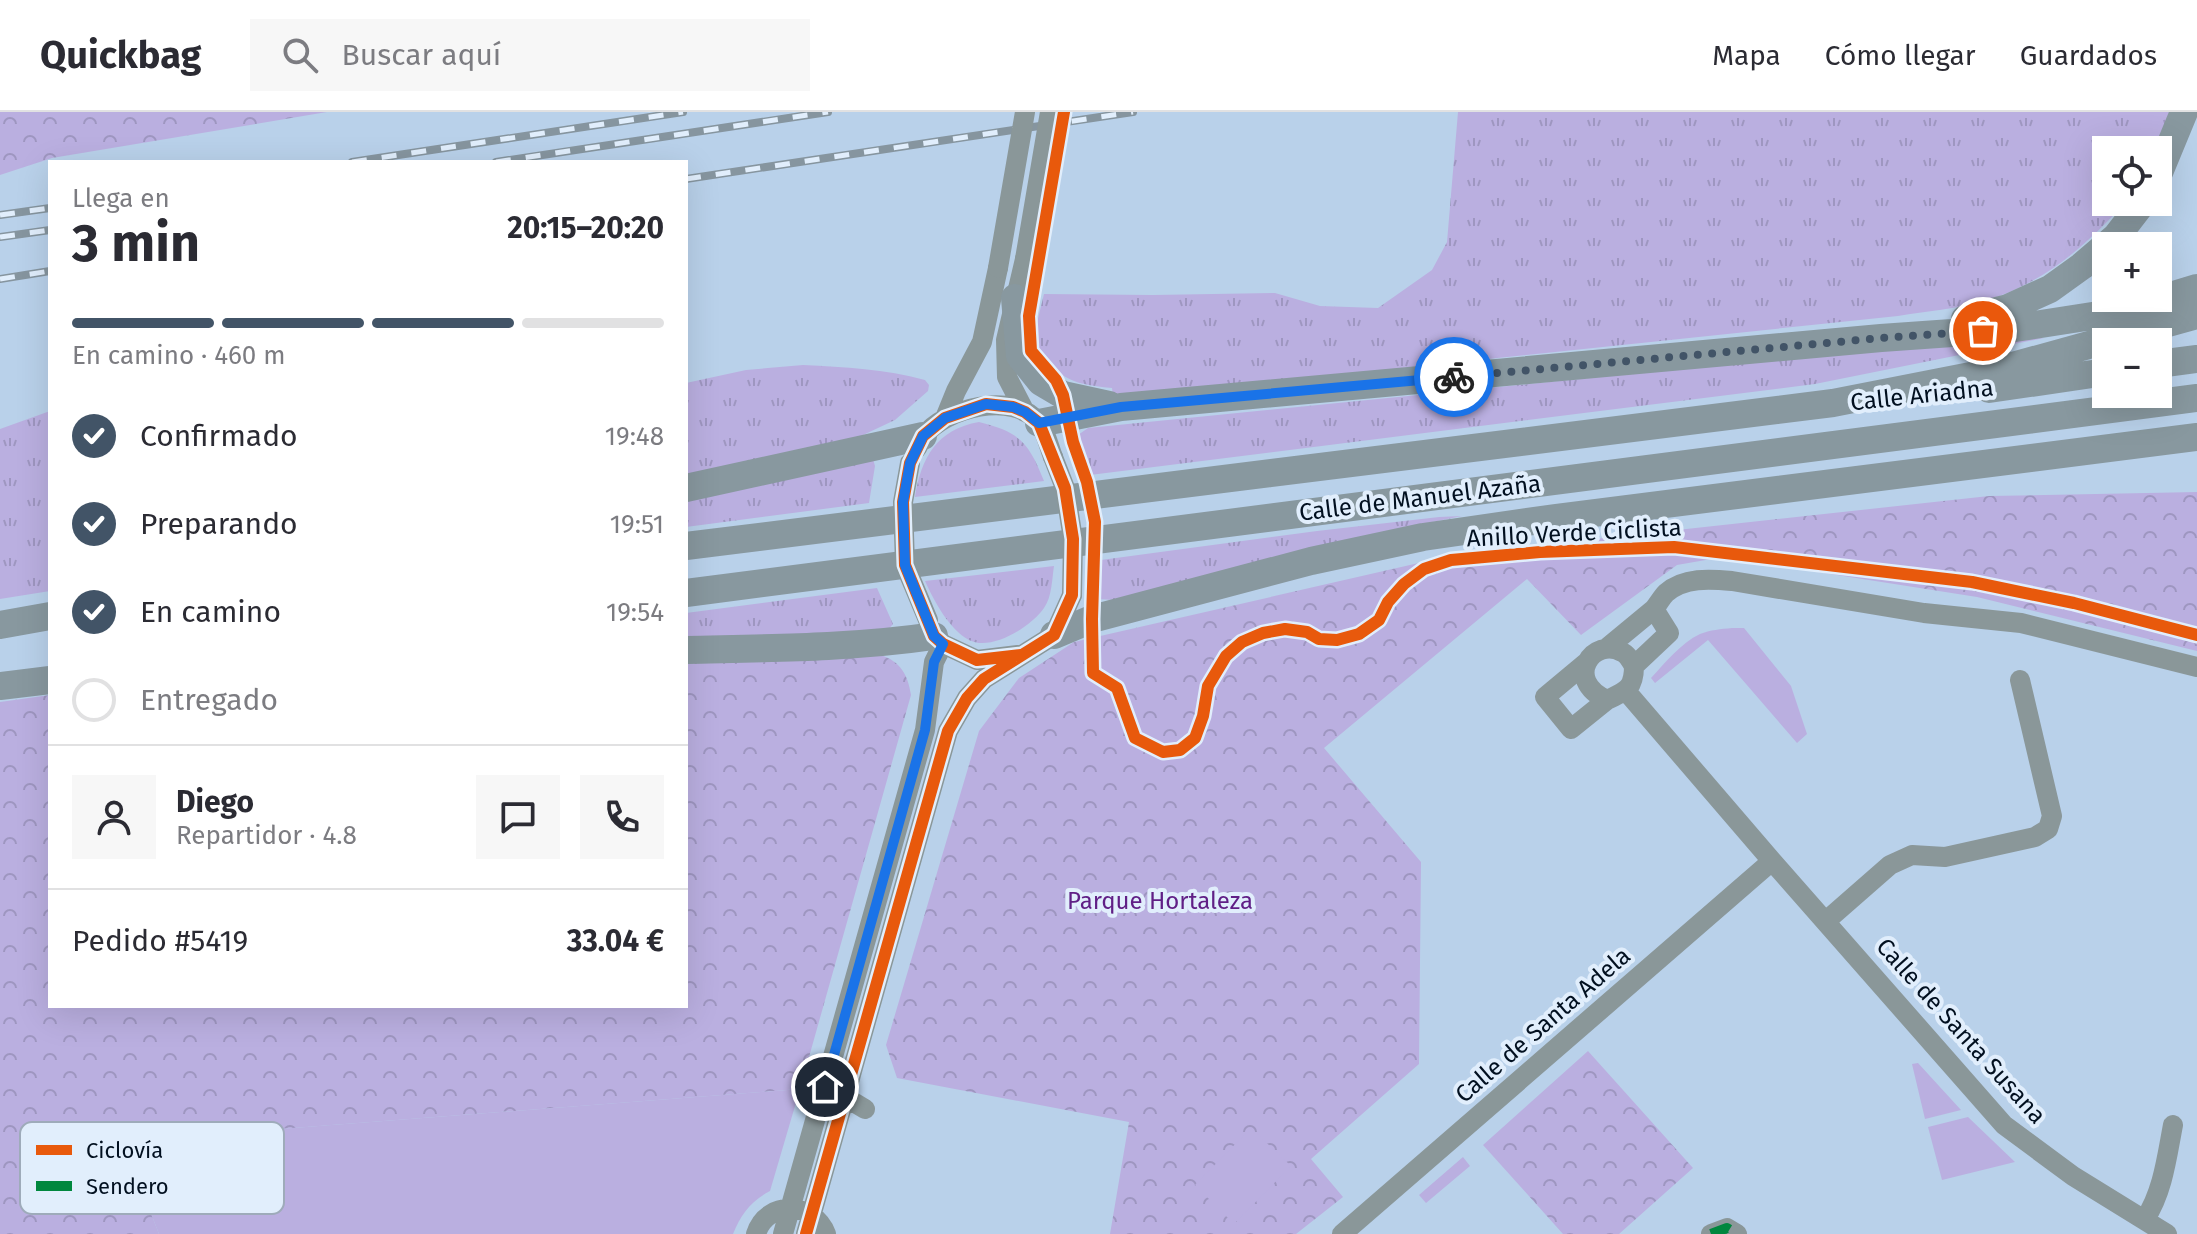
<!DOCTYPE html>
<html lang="es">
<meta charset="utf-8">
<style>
body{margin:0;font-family:"Fira Sans",sans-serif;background:#f7f7f7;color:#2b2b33;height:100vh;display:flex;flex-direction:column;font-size:30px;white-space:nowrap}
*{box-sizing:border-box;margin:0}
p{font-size:26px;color:#7c7c81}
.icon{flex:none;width:44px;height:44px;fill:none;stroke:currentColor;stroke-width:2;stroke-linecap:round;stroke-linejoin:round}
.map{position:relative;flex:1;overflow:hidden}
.details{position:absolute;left:48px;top:48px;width:640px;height:848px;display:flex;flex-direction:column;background:#fff;border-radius:0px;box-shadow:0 8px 32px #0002}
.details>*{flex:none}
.controls{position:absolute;left:2092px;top:24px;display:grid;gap:16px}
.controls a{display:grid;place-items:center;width:80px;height:80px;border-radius:0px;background:#fff;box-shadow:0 8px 32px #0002;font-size:40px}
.pin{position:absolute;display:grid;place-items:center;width:68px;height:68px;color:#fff;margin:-34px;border:4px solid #fff;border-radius:50%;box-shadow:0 2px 8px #0007}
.courier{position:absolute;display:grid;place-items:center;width:80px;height:80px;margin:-40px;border:6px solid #1a73e8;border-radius:50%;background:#fff;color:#222;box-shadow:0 2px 10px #0007}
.overview em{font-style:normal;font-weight:700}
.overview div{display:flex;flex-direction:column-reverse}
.overview{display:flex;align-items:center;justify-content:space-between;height:136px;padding:0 24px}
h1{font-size:52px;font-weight:700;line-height:60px}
.bar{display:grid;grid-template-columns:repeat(4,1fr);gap:12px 8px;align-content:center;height:96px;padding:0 24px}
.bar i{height:10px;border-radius:6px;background:#e1e1e2}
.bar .selected{background:#425467}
.bar p{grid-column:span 4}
.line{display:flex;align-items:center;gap:20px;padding:0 24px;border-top:2px solid #e1e1e2}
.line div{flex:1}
.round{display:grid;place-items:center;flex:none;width:84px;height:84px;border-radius:0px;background:#f7f7f7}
ol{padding:0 24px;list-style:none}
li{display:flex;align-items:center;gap:24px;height:88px}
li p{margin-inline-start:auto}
li .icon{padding:8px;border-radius:50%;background:#425467;color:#fff;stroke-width:4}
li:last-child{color:#7c7c81}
li i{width:44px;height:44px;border:4px solid #e1e1e2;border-radius:50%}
header{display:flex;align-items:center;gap:48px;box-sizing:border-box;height:112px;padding:0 40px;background:#fff;border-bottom:2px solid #e1e1e2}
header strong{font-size:38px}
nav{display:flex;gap:44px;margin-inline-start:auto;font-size:28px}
.search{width:560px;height:72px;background:#f7f7f7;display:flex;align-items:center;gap:20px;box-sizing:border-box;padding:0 28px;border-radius:0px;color:#7c7c81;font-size:30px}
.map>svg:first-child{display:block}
.grass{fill:url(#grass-tufts)}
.forest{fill:url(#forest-crowns)}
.garden{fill:#baafe0}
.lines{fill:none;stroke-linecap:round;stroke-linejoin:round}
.minor{stroke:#8a9799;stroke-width:20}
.highway{stroke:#88989f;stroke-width:28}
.rail-casing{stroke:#86959f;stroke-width:8}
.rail{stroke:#e1eefc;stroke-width:5;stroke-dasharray:15;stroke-linecap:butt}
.minor-bridge{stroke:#8a9799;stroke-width:20}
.quiet{stroke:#00873e;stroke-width:10;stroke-dasharray:20 10;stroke-linecap:butt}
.cycleway-casing{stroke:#e1eefc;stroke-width:17}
.cycleway{stroke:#e8590c;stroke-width:12}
.done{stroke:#425467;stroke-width:8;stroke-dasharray:0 14.4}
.route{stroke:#1a73e8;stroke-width:10}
.labels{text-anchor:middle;stroke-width:8;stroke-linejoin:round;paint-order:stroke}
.street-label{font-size:24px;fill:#021020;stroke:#e1eefc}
.park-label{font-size:24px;fill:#601f86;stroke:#e1eefc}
.key{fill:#e1eefc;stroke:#9eabba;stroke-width:2}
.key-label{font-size:22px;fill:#021020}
</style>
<header>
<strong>Quickbag</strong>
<div class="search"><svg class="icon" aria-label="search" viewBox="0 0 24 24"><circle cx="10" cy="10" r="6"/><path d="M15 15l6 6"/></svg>Buscar aquí</div>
<nav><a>Mapa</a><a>Cómo llegar</a><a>Guardados</a></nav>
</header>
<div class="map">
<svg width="2197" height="1122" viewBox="0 0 2197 1122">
<defs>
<pattern id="grass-tufts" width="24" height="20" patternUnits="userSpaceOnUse" patternTransform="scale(2)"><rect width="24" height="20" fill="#baafe0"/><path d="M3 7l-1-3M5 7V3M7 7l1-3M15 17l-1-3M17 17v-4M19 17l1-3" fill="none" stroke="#9e96c0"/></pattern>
<pattern id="forest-crowns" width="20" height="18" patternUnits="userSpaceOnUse" patternTransform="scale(2)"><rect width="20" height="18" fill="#baafe0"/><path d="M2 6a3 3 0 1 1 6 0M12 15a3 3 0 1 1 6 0" fill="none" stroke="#9e96c0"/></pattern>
</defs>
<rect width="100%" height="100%" fill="#b9d1ea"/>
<path class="grass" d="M1458,0h711l-6,21 -9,17h-48v52h20c-42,45 -81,81 -142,99 -27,8 -58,10 -86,15l-580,61 -205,19 -1,-8c-45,-4 -53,-11 -80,-45l12,-49 109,1 122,-2 45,13 58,2 54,-38 15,-28z
M2044,226l-229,46 -725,91 -13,-35 1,-5 10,-7 891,-89z
M803,253c42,2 82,4 122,15l4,5 -1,6 -33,29 -34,16 -175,39v-92l60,-13z
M50,299v180l-50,8v-170z
M979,310c41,10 50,21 65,59l-129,16c6,-39 22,-68 64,-75z
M873,347l2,7 -6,37 -183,24v-30z
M1462,404l-103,21 -244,63 -18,-1 4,-39 216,-29 122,-14z
M1054,454c-2,13 -2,31 -10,42 -12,18 -53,44 -75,32 -20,-11 -35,-39 -44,-59z
M877,476l16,36 -6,7 -201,13v-31z"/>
<path class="forest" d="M0,0h327l-275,46 -52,17z
M2197,380v159l-220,-54 -254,-40 -46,8 -96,70 -54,-56 -203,169 97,114 -2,202 -108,95 32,38 -47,37h-186l19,-112 -232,-44 -11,-33 93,-314 40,-53 55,-36 384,-88 531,-58z
M881,543c20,7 27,20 30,40l-111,394 -677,52 36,93h-159v-532l50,-7v311h636v-343z
M1588,939l105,117 -74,66h-56l-80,-89z"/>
<path class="garden" d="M1732,516h12l47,58 16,48 -10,9 -89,-103 -53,43 -4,-5c14,-15 30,-35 49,-44 10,-4 21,-5 32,-6z
M1918,951l43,47 -36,9 -13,-55z
M800,977l-30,102c-19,10 -29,23 -37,43h-574l-36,-93z
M1968,1005l47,45 -73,18 -14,-53z
M1251,1016l40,38 -57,58 -39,-39z
M1463,1045l7,9 -44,37 -7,-8z"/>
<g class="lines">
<path class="minor" d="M1025,147l-19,81 1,37 18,35
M945,306l11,-27 26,-49 16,-74
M917,336c2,-4 3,-8 6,-11 21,-29 91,-47 116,-14 7,9 10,24 14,34
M1654,497c4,-5 8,-12 12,-16 18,-16 44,-14 66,-12l192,32 97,10 176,44
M934,523l9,9 34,16 41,-5
M1608,535l46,-38 15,24 -35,33c0,23 -8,25 -27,34 -45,-21 -13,-64 15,-48 5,2 9,9 12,14
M1587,550l-42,35 26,32 36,-29
M1626,579l146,170 232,264 69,51 94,58
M1826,809l64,-56 22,-10 33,2 90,-20 13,-8 4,-13 -32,-136
M845,985l20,12
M2145,1107c18,-27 22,-63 28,-94
M756,1122c11,-35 58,-32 70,0
M783,1122l142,-504 9,-68 9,-18
M806,1122l142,-503 19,-33 17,-19 70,-44 18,-40
M1342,1122l430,-373
M1711,1122l16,-6 10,6"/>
<path class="highway" d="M2158,63l26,-63
M1015,186l5,58 21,26 22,13 46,10
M1965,207l43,-11 42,-19 32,-23 34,-29 27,-35
M2158,252l39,-5
M1989,277l117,-17
M1039,311l82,-16 760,-69 128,-9 109,-17 79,-24
M686,376l237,-52
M686,434l1147,-143 158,-31 206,-57
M686,481l1511,-195
M0,513l50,-9
M1054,523l38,-16 219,-58 112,-24 132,-19 642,-81
M686,538c83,-2 166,-2 248,-14
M0,574l50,-6"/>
<g class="rail-casing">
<path id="rail" d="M352,50l331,-50
M496,50l332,-50
M686,67l447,-67
M0,103l50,-7
M0,125l50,-7
M0,167l50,-8"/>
</g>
<use href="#rail" class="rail"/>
<path class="minor-bridge" d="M1025,147l25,-147
M998,156l27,-156
M1053,345l12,31 8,51 -1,56
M910,351l-7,39 2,63 23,55"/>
<path class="quiet" d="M1711,1122l16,-6 10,6"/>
<g class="cycleway-casing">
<path id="cycleway" d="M1064,0l-35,204 2,35 25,29 7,15 10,47 14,40 8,40 -3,97 1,54 24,15 18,50 28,14 17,-2 15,-12 8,-22 5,-30 18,-30 16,-14 21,-9 22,-4 22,3 12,7 18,1 22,-6 20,-14 9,-18 16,-18 20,-15 27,-9 89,-8 134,-5 298,35 102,21 123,32
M806,1122l142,-503 19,-33 17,-19 70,-44 18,-40 1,-56 -8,-51 -26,-65 -14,-11 -12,-5 -27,-3 -41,14 -22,18 -13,27 -7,39 2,63 29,71 9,8 34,16 44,-5"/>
</g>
<use href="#cycleway" class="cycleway"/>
</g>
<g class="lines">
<path class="done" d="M1454,265l427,-39 102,-7"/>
<path class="route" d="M825,975l100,-357 9,-68 9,-18 -9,-8 -29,-71 -2,-63 7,-39 13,-27 22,-18 41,-14 27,3 12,5 14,11 82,-16 333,-30"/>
</g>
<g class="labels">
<g class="street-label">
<text transform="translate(1922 283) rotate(-6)" y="8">Calle Ariadna</text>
<text transform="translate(1420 386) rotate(-7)" y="8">Calle de Manuel Azaña</text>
<text transform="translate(1574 421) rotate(-3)" y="8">Anillo Verde Ciclista</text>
<text transform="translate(1543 913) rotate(-41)" y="8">Calle de Santa Adela</text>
<text transform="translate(1961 919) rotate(48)" y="8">Calle de Santa Susana</text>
</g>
<g class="park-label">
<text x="1160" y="797">Parque Hortaleza</text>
</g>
</g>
<rect x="20" y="1010" width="264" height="92" rx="12" class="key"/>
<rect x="36" y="1033" width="36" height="10" fill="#e8590c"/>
<rect x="36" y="1069" width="36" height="10" fill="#00873e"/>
<g class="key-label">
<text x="86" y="1046">Ciclovía</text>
<text x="86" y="1082">Sendero</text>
</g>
</svg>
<div class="controls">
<a><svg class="icon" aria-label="locate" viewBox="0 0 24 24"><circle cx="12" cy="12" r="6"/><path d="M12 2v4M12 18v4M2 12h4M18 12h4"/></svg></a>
<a>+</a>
<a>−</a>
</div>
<div class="pin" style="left:1983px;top:219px;background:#ea580c"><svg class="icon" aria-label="bag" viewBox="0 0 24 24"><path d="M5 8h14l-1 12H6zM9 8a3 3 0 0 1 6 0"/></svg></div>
<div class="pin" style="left:825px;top:975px;background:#1f2937"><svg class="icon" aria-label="home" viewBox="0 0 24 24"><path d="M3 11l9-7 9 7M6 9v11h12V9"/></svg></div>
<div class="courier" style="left:1454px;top:265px"><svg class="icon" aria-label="bike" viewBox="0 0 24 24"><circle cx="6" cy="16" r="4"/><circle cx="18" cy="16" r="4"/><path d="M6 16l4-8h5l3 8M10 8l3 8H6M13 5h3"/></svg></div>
<section class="details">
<div class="overview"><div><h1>3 min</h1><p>Llega en</p></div><em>20:15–20:20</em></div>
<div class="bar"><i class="selected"></i><i class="selected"></i><i class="selected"></i><i></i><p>En camino · 460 m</p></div>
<ol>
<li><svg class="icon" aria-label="check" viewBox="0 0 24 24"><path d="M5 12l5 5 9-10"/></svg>Confirmado<p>19:48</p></li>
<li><svg class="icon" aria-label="check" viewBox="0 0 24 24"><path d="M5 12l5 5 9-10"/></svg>Preparando<p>19:51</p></li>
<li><svg class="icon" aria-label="check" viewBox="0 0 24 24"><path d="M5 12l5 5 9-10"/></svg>En camino<p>19:54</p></li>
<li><i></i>Entregado</li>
</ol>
<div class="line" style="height:144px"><a class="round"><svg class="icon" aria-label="person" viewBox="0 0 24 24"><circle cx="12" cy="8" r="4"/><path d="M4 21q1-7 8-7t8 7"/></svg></a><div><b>Diego</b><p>Repartidor · 4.8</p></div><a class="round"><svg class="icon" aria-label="chat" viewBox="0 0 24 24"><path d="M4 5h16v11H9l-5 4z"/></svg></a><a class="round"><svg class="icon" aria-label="phone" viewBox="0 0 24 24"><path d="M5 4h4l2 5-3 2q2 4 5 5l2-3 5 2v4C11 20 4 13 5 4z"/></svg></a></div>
<div class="line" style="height:104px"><div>Pedido #5419</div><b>33.04 €</b></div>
</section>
</div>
